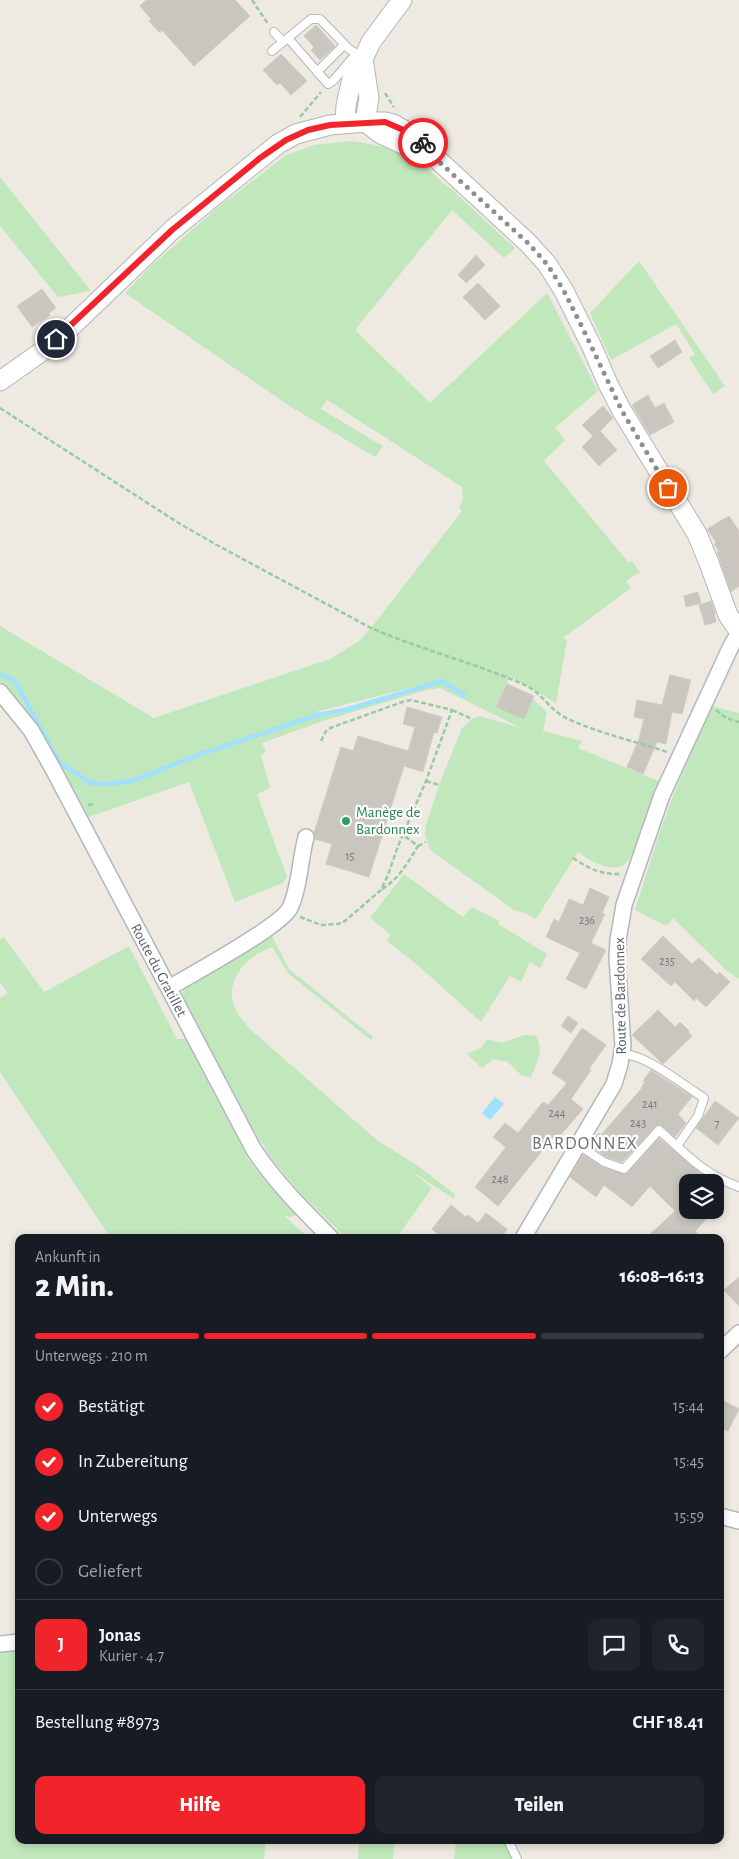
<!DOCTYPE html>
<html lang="de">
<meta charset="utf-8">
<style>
body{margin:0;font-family:"Alegreya Sans",sans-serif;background:#20242c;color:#f1f3f6;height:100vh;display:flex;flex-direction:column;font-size:19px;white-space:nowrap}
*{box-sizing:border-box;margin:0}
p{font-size:16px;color:#9ea1a6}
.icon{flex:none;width:28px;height:28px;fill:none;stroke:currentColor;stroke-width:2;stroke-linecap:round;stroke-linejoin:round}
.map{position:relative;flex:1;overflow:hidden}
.details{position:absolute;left:15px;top:1234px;width:709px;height:610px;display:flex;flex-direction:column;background:#171b24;border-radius:10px;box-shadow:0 2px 8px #0003}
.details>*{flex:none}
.fabs{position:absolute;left:679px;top:1174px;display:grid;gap:10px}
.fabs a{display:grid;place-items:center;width:45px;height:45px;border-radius:10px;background:#171b24;box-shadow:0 2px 8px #0003;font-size:25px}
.pin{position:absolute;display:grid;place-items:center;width:42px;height:42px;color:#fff;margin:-21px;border:2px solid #fff;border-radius:50%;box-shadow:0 1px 5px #0007}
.courier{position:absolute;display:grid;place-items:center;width:50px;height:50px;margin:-25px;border:4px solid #f2242b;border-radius:50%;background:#fff;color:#222;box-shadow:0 1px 6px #0007}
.headline em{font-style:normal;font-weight:800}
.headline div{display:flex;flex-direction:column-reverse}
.headline{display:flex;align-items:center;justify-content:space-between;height:85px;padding:0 20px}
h1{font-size:32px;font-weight:800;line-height:38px}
.bar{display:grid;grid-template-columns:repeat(4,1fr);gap:8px 5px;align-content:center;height:60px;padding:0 20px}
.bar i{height:6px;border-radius:4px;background:#363941}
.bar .selected{background:#f2242b}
.bar p{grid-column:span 4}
.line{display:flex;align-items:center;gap:12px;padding:0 20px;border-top:1px solid #363941}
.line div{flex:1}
.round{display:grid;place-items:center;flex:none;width:52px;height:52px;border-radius:10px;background:#20242c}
ol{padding:0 20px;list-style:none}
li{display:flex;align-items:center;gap:15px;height:55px}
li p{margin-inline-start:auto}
li .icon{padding:5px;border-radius:50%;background:#f2242b;color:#fff;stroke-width:4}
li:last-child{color:#9ea1a6}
li i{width:28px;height:28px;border:2px solid #363941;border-radius:50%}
.cta{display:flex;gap:10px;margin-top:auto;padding:10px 20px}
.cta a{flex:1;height:58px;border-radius:10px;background:#f2242b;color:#fff;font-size:20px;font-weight:800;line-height:58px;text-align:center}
.cta a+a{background:#20242c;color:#f1f3f6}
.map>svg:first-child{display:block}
.green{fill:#c1e7bc;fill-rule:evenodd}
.water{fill:#a1e0ff}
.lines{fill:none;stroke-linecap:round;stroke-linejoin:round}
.stream{stroke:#a1e0ff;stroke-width:4.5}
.building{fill:#c9c5bf;stroke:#d3cbc0}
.service-casing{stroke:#b3b6ba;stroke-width:10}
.minor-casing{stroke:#b3b6ba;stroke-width:18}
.tertiary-casing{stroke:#b3b6ba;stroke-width:21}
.path{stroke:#97cba0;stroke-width:2.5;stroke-dasharray:5 2.5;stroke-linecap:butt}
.service{stroke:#fff;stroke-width:8}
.minor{stroke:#fff;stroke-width:15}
.tertiary{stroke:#fff;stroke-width:19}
.done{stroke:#8e9090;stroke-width:5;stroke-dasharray:0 9}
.route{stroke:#f2242b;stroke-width:6}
.leisure-dot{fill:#2e9e5b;stroke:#fff;stroke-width:2}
.labels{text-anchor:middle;stroke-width:4.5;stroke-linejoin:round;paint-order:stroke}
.number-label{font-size:12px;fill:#76787b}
.leisure-label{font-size:15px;fill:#27864d;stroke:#fff;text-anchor:start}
.street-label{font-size:15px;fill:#5a5f64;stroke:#fff}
.quarter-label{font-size:18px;letter-spacing:1px;fill:#6b7276;stroke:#fff}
</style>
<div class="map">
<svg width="739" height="1859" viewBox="0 0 739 1859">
<rect width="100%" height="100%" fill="#eeeae2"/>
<path class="green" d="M351,141c28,4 55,10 76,27 9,7 14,15 24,21l64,59 -11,10 -52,-48 -97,120 75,73 117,-110 51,98 -43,37 10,12 -21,21 85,102 3,-2 8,11 -14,9 5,7 -68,50 4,2 -11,63 -46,-27 -14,30 28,13 9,-20 14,13 -4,19 39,10 -4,7 83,34 -28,71c-2,3 -4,8 -7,10 -14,12 -37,-3 -48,-11l-42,67 -9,-5 -13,-4 -84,-60 -5,-15 1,-10 13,-40 23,-57 10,-9 8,-3 41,12 -81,-40 -14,2 -106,32 -58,21 4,9 -5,3 9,33 -13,6 30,83 -4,6 -48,19 -46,-120 -100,35c-26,-46 -50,-98 -89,-135v-56l154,92 176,-59 29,-18 12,-13 91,-117 -3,-3 4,-8 -1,-13 -135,-87 -6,9 62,37 -8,11 -84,-50 -166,-114 25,-26 66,-58 70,-54 28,-10zM425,684v4l-87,26 -20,3 -2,-5z
M0,177l91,114 -33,6 -58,-71z
M639,261l86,125 -12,8 -24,-36 6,-4 -19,-30 -65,36 -21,-47z
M712,706l27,7v266l-12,-8 -54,-53 -6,8 -32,-16 24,-76 17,-46z
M404,874l59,43 9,-10 28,14 -2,3 49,30 -7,14 -10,-6 -9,20 -11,-6 -29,46 -59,-53 -35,-28 4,-6 -21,-17z
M271,934l18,35 84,68 -2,3 -82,-66 -17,-27c-26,9 -51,35 -35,65 3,6 9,12 14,18l127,111 40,25 37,28 -1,5 -43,-28 21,17 -35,49h-52l-44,-43 -30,-36 -19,-31 -69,-128 -1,-6 5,-8z
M4,937l40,55 85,-46 48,93h9l62,120 22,28 26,28 -6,2 -7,-2 25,22h-127l-10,-16 9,16h-70l-110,-165v-74l8,-5 -8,-11v-43z
M524,1035l12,1c8,13 1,28 -5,41l-9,-1 -14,-14 -15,-3 -11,9 -15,-14 15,-7 5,-8 15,4z
M19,1648v192h247l-2,19h-264v-210z
M359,1840h35l-1,19h-35z
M456,1840h49l9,19h-60z"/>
<path class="water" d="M495,1097l9,7 -14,16 -8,-7z"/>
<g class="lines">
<path class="stream" d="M0,675l12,4 5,6 43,78 31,20 15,1 26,-3 66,-26 119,-40 28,-5 97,-29 22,14"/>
</g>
<path class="building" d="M146,0h89l15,16 -56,50 -32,-36 -2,3 -11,-12 2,-2 -11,-13z
M316,25l19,21 -15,14 -9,-10 3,-3 -10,-11z
M281,54l26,27 -16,14 -11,-12 -3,2 -14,-15z
M476,255l9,10 -19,18 -8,-8z
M478,283l22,23 -15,14 -22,-23z
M42,289l14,19 -7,5 1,2 -18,12 -15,-21z
M675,340l7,12 -24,16 -8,-12z
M648,395l7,13 9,-5 10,19 -24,13 -18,-30z
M603,406l10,12 -13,13 17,19 -18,16 -17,-19 11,-11 -11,-11z
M729,516l10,15v55l-8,6 -14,-40 2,-1 -5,-7 2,-2 -9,-13z
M698,592l3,11 -15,4 -2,-11z
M711,601l4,12h-1l2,9 -11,3 -6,-20z
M670,675l21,5 -9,34 -10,-2 -6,32 -9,-2 -14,32 -16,-7 12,-28 5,-20 -10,-2 3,-17 25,5z
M507,684l27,12 -10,23 -28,-12z
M407,707l35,10 -5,16 -3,-1 -11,40 -19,-6 -35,111 -43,-13 6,-20 -17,-5 -1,-6 27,-86 12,4 5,-15 50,15 7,-24 -12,-3z
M590,888l19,9 -7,16 3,1 -14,29 15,7 -20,39 -20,-10 14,-26 -34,-16 8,-18 5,3 10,-23 14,6z
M663,936l29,28 7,-6 18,17 2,-3 11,10 -24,25 -10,-9 -2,3 -19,-19 -4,4 -30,-27z
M658,1010l17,17 5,-5 9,9 -1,1 4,4 -29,28 -31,-29z
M568,1016l10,7 -7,10 -10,-7z
M582,1028l24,17 -17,24 2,1 -20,29 12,10 -26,30 -3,-3 -56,70 -23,-19 31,-40 -13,-10 12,-14 13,10 25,-31 5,3 19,-22 -15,-10z
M651,1070l41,27 -14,17 8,9 -11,14 -13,-11 -5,-1 -35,37 -15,-5 -18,-12 10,-12 2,2 41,-47h-1l4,-6 -2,-1z
M715,1101l24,17 -21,27 -22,-17z
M659,1138l52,44h-23v28h15l6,6 -14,15 6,7h-55l29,-27 -25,-25 -18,21 -28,-22 -8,12 -26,-20 13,-22 19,12 24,7z
M451,1205l15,12 2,-2 10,8 8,-10 21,16 -6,9h-59l-10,-9z
M739,1277v29l-15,-16z
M720,1399l19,10 -11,22 -8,-3z"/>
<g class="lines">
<g class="service-casing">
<path id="service" d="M274,32l9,10
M288,38l40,46 5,-3 23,-27
M272,51l39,-32h9l28,29 14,10
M317,72l27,-27
M622,1054c24,0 61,31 82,44l-6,18 -21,30
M577,1144l27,18 20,7 35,-39c27,24 44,44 80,57
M508,1840l9,19"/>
</g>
<g class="minor-casing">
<path id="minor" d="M0,692l31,38 22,39 201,381c22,33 49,60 77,88
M169,988c23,-14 111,-61 121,-80 10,-22 10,-49 16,-71
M523,1238l91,-154 6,-20 3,-18 -6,-88 1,-18 6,-35 38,-110 70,-151 7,-11
M720,1351l19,-18
M720,1516l19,5
M0,1644l19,-2"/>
</g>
<g class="tertiary-casing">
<path id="tertiary" d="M363,59l6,39 -4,24
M365,122l16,12 45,21
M345,123l1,-18 7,-31 10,-15 8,-17 31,-42
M0,381l44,-31 25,-21 103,-99 106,-86 18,-10 34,-9 35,-3h20l8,2 25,14 19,21 91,84 19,21 17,27 28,56 16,37 14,27 75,123 12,29 19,52 11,16"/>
</g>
<path class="path" d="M252,0l16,24
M385,93l9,14
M300,117l21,-25
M0,408l177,114 38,22 156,84c51,22 104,35 154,57 17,8 25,25 41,33 32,15 68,23 101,34
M452,710l20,9
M716,710l10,8 13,4
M426,781l13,4
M88,805l7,-1
M418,846l8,-4
M573,858c15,10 29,17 47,16
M382,889c17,-10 26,-27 36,-43l-15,-11
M300,917l21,8 17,-1 7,-3 36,-31 7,-15 10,-29 28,-65 26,-71 -41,-10 -6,1 -75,27 -4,3 -5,10"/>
<use href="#service" class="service"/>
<use href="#minor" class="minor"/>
<use href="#tertiary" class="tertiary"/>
</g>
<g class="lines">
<path class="done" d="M423,143l13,16 92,84 19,21 17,27 21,42 37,78 46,77"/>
<path class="route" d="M56,339l116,-109 88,-72 26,-18 22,-10 22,-5 55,-3 23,10 10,6 5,5"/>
</g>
<circle class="leisure-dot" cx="346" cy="821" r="5"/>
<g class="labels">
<g class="number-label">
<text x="350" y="860">15</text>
<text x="587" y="924">236</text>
<text x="667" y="965">235</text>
<text x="650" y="1108">241</text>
<text x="557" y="1117">244</text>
<text x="638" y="1127">243</text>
<text x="717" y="1127">7</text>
<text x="500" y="1183">248</text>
</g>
<g class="leisure-label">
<text x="356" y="817">Manège de<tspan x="356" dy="17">Bardonnex</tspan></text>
</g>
<g class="street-label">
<text transform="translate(159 970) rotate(62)" y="5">Route du Gratillet</text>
<text transform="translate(620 996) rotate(-91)" y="5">Route de Bardonnex</text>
</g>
<g class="quarter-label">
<text x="585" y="1149">BARDONNEX</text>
</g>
</g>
</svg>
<div class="fabs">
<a><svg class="icon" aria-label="layers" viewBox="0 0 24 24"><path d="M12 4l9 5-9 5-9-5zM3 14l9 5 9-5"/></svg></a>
</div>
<div class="pin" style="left:668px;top:488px;background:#ea580c"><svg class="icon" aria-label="bag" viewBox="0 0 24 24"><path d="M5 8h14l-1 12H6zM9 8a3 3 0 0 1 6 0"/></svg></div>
<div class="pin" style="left:56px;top:339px;background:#1f2937"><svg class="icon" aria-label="home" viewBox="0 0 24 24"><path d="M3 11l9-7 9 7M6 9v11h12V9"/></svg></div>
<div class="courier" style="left:423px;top:143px"><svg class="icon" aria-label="bike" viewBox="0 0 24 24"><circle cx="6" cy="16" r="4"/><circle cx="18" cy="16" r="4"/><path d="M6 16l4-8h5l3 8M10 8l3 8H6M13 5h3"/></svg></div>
<section class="details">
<div class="headline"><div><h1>2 Min.</h1><p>Ankunft in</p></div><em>16:08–16:13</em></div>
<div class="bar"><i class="selected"></i><i class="selected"></i><i class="selected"></i><i></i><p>Unterwegs · 210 m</p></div>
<ol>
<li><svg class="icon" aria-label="check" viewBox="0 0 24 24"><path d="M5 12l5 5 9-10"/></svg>Bestätigt<p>15:44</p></li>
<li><svg class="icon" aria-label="check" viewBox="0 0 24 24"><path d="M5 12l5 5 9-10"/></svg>In Zubereitung<p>15:45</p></li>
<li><svg class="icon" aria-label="check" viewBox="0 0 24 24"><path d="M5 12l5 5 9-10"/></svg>Unterwegs<p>15:59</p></li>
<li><i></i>Geliefert</li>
</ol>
<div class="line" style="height:90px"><b class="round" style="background:#f2242b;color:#fff">J</b><div><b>Jonas</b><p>Kurier · 4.7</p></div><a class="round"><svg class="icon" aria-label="chat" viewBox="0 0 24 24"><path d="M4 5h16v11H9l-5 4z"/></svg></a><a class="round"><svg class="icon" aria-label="phone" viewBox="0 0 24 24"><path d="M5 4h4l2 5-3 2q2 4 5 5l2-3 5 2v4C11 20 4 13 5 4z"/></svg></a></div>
<div class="line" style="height:65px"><div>Bestellung #8973</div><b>CHF 18.41</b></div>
<div class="cta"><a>Hilfe</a><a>Teilen</a></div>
</section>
</div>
